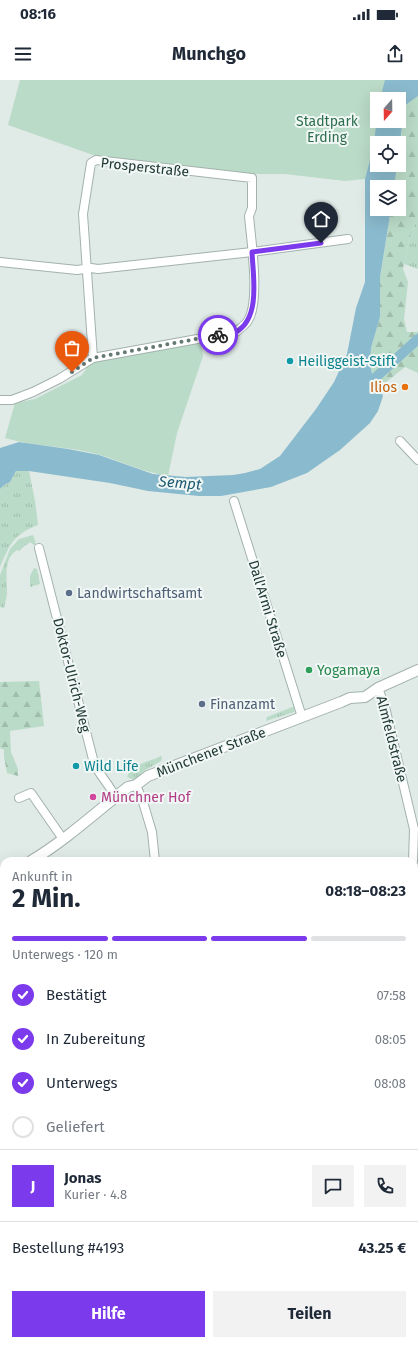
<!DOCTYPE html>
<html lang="de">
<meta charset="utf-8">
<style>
body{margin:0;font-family:"Fira Sans",sans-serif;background:#f2f2f3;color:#1f2937;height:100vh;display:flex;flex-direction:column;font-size:15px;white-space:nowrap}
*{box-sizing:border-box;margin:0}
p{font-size:13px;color:#747a83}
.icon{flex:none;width:22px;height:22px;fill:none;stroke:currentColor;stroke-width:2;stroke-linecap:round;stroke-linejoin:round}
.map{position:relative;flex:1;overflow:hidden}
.drawer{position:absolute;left:0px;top:777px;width:418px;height:488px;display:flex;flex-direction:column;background:#fff;border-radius:12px 12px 0 0;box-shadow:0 4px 16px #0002}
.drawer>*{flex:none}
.needle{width:26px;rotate:200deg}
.fabs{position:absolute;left:370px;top:12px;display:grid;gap:8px}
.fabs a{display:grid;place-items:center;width:36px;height:36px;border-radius:0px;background:#fff;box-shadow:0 4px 16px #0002;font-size:20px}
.pin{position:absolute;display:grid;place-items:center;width:34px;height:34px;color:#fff;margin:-41px -17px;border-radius:50% 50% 50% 0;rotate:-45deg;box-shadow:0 0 4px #0007}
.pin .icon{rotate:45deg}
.courier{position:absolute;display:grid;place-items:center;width:40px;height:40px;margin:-20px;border:3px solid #7c3aed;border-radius:50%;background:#fff;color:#222;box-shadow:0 1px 5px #0007}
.overview em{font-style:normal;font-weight:700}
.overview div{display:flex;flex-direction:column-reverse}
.overview{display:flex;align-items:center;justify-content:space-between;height:68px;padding:0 12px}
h1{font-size:26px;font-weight:700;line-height:30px}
.bar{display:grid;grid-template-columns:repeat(4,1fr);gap:6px 4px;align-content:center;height:48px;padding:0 12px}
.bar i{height:5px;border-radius:3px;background:#e0e1e3}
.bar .on{background:#7c3aed}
.bar p{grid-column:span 4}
.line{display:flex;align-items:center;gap:10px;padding:0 12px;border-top:1px solid #e0e1e3}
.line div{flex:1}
.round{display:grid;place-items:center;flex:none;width:42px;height:42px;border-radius:0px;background:#f2f2f3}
ol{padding:0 12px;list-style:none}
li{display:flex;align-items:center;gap:12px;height:44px}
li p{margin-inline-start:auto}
li .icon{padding:4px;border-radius:50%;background:#7c3aed;color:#fff;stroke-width:4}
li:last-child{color:#747a83}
li i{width:22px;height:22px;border:2px solid #e0e1e3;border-radius:50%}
.cta{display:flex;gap:8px;margin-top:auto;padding:8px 12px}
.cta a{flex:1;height:46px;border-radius:0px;background:#7c3aed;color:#fff;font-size:16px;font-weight:700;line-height:46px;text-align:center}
.cta a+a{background:#f2f2f3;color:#1f2937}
.status{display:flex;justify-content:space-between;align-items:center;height:28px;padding:0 20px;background:#fff;direction:ltr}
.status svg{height:11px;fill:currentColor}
header{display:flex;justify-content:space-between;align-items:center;height:52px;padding:0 12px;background:#fff;font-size:18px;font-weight:700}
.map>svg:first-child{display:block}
.grass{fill:url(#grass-tufts)}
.forest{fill:url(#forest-firs)}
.park{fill:#badbc7;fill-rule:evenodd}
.water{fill:#8abacd}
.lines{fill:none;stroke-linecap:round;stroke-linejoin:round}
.canal{stroke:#8abacd;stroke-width:10}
.minor-casing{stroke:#a3b2ae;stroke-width:10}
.tertiary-casing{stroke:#a3b2ae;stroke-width:12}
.minor{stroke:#fff;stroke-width:8}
.tertiary{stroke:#fff;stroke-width:10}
.done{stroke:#647874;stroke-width:4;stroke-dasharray:0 7.2}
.route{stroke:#7c3aed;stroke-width:5}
.culture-dot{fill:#0f9aa8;stroke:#f0f7f5;stroke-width:1.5}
.food-dot{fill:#e8710a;stroke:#f0f7f5;stroke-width:1.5}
.service-dot{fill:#5c6f8a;stroke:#f0f7f5;stroke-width:1.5}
.leisure-dot{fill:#2e9e5b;stroke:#f0f7f5;stroke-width:1.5}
.hotel-dot{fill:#d1479c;stroke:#f0f7f5;stroke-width:1.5}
.labels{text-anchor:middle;stroke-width:4;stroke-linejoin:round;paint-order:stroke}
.park-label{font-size:14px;fill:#2e6e4f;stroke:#f0f7f5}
.street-label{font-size:14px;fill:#223a36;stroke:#f0f7f5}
.culture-label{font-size:14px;fill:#0d838f;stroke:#f0f7f5;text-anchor:start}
.food-label{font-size:14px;fill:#c56008;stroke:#f0f7f5;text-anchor:end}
.service-label{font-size:14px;fill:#4e5e75;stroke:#f0f7f5;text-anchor:start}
.leisure-label{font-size:14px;fill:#27864d;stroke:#f0f7f5;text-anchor:start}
.hotel-label{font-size:14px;fill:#b23c85;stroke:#f0f7f5;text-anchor:start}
.water-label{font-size:15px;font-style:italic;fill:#1f5a72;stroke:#f0f7f5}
</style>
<div class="status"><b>08:16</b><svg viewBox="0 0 49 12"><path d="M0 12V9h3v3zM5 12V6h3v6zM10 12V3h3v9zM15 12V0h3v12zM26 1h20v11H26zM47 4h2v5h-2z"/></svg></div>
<header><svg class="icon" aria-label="menu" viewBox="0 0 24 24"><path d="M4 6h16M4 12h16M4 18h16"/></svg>Munchgo<svg class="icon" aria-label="share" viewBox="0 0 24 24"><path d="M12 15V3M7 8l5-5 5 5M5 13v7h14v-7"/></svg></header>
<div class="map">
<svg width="418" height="1265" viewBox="0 0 418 1265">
<defs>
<pattern id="grass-tufts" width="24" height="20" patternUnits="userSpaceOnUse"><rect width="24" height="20" fill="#badbc7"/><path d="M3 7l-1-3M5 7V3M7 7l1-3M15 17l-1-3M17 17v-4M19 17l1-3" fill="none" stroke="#a0bdac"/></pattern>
<pattern id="forest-firs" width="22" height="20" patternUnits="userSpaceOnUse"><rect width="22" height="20" fill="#badbc7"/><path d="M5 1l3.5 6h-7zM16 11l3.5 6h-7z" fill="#a0bdac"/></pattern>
</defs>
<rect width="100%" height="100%" fill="#e0eae7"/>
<path class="grass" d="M418,138v51l-14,-5 6,-28z
M16,391h13l6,30 3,24c-25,10 -28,19 -38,42v-78l4,-4 6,-3z
M33,455l3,9 -2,1 -4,-3c-3,3 -8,5 -10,9l-3,-1c-14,8 -10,29 -10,42 0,5 -2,11 -3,16l-4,-1v-32l10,-26 9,-10z
M34,488l3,1 3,15 -10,3v-11z
M295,626l-1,6 -28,9 1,-4z
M161,676l1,3 -1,2 -17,10 -9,9 -8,-3c7,-15 21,-14 34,-21z"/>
<path class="forest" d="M418,16v122l-8,18 -7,33 5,13 -4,37 3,13h10l1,-1v42l-13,-6 -20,16 -11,-5 -4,-13 1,-17 9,-31v-40l11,-68h8v-22h-5l3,-22h2l5,-59z
M39,601l5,45 -34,5 1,21 7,17v7l-11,-3 -3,-16v-7l-4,-2v-66z"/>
<path class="park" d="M20,0h398v16l-14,10 -5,48v-11h-22v22h20l-2,16 -30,-2 -20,2 -60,-7h-32l-157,-18 -88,-31zM377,19h22v22h-22z
M201,260l2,16 -26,77 -9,43c-24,-4 -45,-14 -68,-21 -31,-9 -64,-8 -95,-17l10,-35 20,-4 47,-24 10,-15z"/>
<path class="water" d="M385,0h33v16l-14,10 -5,48v-11h-22v22h20l-3,22h-17v22h14l-11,68v40l-9,31 -1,17 2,8 11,23 -5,15 -8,12 -30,27 -33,23 -36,14 -50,9h-22l-51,-5 -38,-8 -81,-12h-13l-6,11 -6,3 -4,4v-41l19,-6 49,7 31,6 54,19 33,3 47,-2 12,-2 15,-4 20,-13 36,-47 18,-27 13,-28 9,-46 9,-26v-103l8,-30 4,-30v2h22v-22h-19z"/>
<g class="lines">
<path class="canal" d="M365,307l53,-48"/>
<g class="minor-casing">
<path id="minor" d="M0,182l77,8 14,-2 7,1 154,-17 96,-13
M0,320h12l21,-8 26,-13 34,-21 143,-26c3,-3 8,-6 11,-10 14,-18 4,-82 2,-106l3,-8v-30l-156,-18 -5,3 -8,51 10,144
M400,361l18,19
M234,421l68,216
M39,468l55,215c5,12 16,22 21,34
M378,608l7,19 29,122 -1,32
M136,705l7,17 9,30 3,29
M19,718l12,-5 32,46
M0,901h4
M414,967h4
M414,1072l4,2
M0,1172h4
M0,1241l4,-22
M159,1265l1,-4
M370,1265v-4"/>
</g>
<g class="tertiary-casing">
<path id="tertiary" d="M31,781c35,-21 65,-49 97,-74l8,-2 12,-9 193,-74 9,-4 15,-1 13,-9 40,-18
M0,800l4,-3"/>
</g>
<use href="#minor" class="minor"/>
<use href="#tertiary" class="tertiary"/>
</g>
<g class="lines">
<path class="done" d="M72,292l21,-14 125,-23"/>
<path class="route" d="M218,255c5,-1 13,-1 18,-3 25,-14 17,-56 16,-80l69,-9"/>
</g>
<g class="culture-dot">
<circle cx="290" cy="281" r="4"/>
<circle cx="76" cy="686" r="4"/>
</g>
<circle class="food-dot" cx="405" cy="307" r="4"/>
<g class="service-dot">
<circle cx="69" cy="513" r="4"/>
<circle cx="202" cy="624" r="4"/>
</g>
<circle class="leisure-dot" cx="309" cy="590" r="4"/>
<circle class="hotel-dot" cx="93" cy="717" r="4"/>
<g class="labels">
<g class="park-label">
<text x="327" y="46">Stadtpark<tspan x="327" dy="16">Erding</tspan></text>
</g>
<g class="street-label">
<text transform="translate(145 87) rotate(6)" y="5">Prosperstraße</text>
<text transform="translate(268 529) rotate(73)" y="5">Dall'Armi Straße</text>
<text transform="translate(72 595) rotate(76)" y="5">Doktor-Ulrich-Weg</text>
<text transform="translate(392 659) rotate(76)" y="5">Almfeldstraße</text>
<text transform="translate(211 672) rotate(-21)" y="5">Münchener Straße</text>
</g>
<g class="culture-label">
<text x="298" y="286">Heiliggeist-Stift</text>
<text x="84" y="691">Wild Life</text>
</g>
<g class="food-label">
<text x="397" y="312">Ilios</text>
</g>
<g class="service-label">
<text x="77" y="518">Landwirtschaftsamt</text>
<text x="210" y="629">Finanzamt</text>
</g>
<g class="leisure-label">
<text x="317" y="595">Yogamaya</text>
</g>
<g class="hotel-label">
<text x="101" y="722">Münchner Hof</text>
</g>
<g class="water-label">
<text transform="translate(180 403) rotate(5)" y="5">Sempt</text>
</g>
</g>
</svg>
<div class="fabs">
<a><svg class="needle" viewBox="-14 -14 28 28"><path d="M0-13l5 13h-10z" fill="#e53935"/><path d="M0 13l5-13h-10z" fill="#747a83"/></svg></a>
<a><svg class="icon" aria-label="locate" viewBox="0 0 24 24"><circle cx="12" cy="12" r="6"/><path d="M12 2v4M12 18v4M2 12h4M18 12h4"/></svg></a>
<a><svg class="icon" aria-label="layers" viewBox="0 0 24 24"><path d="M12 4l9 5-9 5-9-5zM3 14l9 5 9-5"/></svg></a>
</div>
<div class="pin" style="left:72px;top:292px;background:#ea580c"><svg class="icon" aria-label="bag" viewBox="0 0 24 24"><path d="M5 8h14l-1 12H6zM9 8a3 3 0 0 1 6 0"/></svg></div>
<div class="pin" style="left:321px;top:163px;background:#1f2937"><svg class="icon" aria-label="home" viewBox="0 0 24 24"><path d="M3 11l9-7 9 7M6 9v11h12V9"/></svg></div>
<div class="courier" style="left:218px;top:255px"><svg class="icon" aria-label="bike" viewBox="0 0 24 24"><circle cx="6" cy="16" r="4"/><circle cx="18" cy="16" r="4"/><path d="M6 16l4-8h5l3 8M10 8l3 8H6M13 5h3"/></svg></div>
<section class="drawer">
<div class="overview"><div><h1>2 Min.</h1><p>Ankunft in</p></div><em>08:18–08:23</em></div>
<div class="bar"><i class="on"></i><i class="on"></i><i class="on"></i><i></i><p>Unterwegs · 120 m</p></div>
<ol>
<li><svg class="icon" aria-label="check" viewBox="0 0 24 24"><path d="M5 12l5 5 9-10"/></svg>Bestätigt<p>07:58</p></li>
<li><svg class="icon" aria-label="check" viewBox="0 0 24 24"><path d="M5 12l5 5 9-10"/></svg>In Zubereitung<p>08:05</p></li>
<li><svg class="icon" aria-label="check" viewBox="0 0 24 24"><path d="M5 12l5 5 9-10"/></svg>Unterwegs<p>08:08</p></li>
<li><i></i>Geliefert</li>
</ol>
<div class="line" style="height:72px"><b class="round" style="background:#7c3aed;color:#fff">J</b><div><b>Jonas</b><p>Kurier · 4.8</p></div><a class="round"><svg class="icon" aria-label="chat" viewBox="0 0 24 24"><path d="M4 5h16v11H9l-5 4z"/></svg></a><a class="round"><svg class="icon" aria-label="phone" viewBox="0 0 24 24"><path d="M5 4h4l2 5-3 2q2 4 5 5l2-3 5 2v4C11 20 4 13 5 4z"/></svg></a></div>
<div class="line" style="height:52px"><div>Bestellung #4193</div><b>43.25 €</b></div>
<div class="cta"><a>Hilfe</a><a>Teilen</a></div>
</section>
</div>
